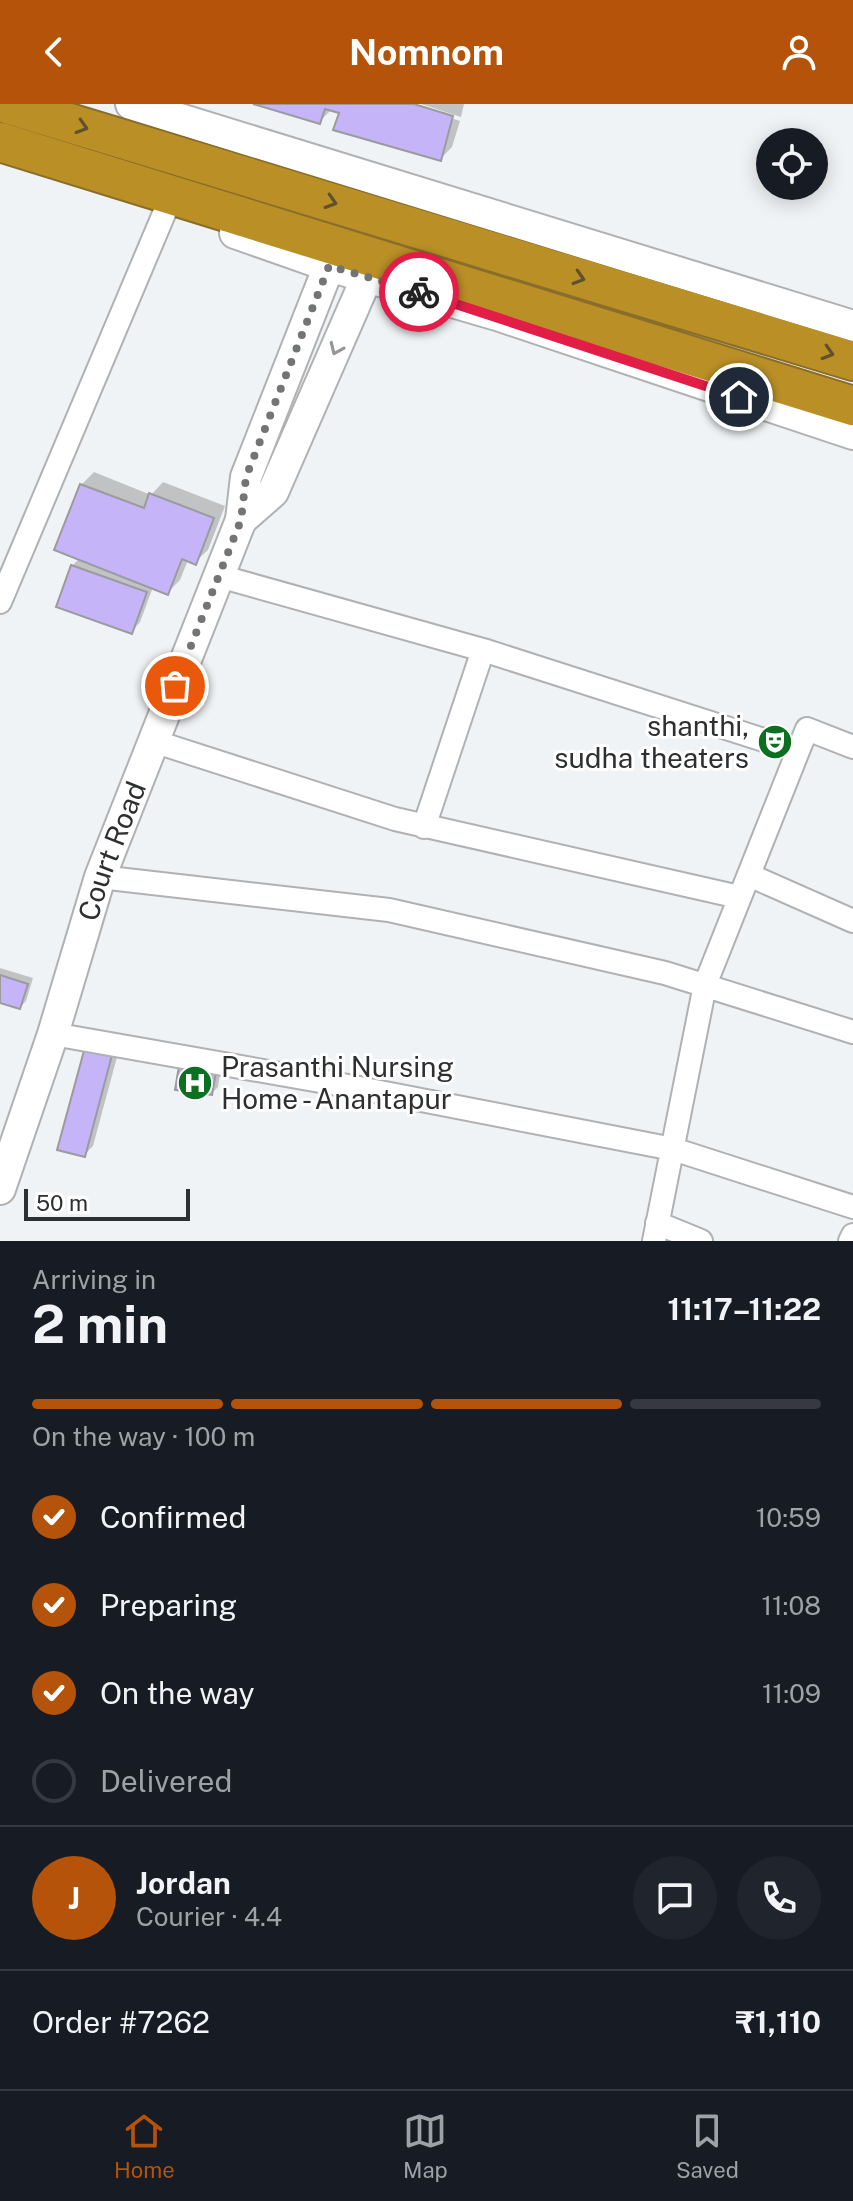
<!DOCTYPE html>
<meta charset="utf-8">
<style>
body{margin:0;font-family:"Public Sans",sans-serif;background:#20242c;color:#f1f3f6;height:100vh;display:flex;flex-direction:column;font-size:30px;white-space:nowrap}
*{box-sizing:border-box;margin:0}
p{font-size:26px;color:#9ea1a6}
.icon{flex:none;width:44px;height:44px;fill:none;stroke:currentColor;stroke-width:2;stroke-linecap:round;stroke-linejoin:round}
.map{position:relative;height:1137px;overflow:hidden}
.side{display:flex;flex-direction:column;background:#171b24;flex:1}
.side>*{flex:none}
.buttons{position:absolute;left:756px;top:24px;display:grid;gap:16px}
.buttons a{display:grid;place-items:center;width:72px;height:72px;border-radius:50%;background:#171b24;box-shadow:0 4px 20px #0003;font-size:40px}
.scale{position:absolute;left:24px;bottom:20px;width:166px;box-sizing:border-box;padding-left:8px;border:4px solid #2e2f30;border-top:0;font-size:22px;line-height:28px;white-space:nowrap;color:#2e2f30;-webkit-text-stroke:6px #fff;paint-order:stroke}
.pin{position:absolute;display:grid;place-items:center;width:68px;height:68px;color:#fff;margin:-34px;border:4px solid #fff;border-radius:50%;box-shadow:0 2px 8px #0007}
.courier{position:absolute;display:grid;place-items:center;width:80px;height:80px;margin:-40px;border:6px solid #e11d48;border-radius:50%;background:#fff;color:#222;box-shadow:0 2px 10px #0007}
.headline em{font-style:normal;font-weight:700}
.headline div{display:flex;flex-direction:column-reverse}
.headline{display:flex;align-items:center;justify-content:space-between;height:136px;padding:0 32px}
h1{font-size:52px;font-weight:700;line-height:60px}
.bar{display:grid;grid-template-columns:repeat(4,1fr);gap:12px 8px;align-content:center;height:96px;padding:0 32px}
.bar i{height:10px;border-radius:6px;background:#363941}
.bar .active{background:#b45309}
.bar p{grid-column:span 4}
.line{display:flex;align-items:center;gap:20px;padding:0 32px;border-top:2px solid #363941}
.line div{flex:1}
.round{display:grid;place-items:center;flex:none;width:84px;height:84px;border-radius:42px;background:#20242c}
ol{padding:0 32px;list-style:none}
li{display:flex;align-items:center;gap:24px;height:88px}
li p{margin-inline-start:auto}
li .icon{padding:8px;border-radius:50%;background:#b45309;color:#fff;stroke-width:4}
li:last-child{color:#9ea1a6}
li i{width:44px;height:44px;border:4px solid #363941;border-radius:50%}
header{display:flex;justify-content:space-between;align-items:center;height:104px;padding:0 32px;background:#b45309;color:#fff;font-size:36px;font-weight:700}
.tabs{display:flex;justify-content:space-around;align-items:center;height:112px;border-top:2px solid #363941;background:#171b24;font-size:22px;color:#9ea1a6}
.tabs a{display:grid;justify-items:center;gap:4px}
.tabs .active{color:#b45309}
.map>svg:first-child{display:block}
.shadow{fill:#0003}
.building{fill:#c6b4f9;stroke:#9b9a9d;stroke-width:2}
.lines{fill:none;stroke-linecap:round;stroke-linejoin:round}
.street-casing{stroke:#afb1b3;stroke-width:26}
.secondary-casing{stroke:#afb1b3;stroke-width:34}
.highway-casing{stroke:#896d2a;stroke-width:42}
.street{stroke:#fff;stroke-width:22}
.secondary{stroke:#fff;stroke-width:30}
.highway{stroke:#ba8f26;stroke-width:38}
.oneway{stroke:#5f512c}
.oneway2{stroke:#969798}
.done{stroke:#727475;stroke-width:8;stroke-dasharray:0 14.4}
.route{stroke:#e11d48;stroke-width:10}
.labels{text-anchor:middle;stroke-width:6;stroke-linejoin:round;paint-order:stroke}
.poi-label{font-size:28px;fill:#2e2f30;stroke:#fff;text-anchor:end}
.street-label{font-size:28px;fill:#2e2f30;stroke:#fff}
</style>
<header><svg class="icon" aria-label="back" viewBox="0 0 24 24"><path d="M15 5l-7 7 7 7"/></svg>Nomnom<svg class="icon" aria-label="person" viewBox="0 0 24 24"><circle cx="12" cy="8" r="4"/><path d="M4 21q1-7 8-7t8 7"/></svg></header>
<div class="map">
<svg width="853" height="1137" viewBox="0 0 853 1137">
<rect width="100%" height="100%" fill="#f0f3f5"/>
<path class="shadow" d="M260,0h147l53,17 -8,26 -12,12 -108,-50 -13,13z
M421,0h43l-3,13z
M94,368l57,23 12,-13 62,24 -17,44 -13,12 -7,-2 -8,20 -12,12 -15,-5 -13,35 -9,10 -59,-66 8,-8 1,-73z
M0,864l33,10 -7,23 -6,6 -20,-6z
M120,942l-27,100 -9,9 2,-107z
M221,963l-3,20 -6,6 -34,-5z"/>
<path class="building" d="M253,0h161l39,12 -12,45 -108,-31 6,-17 -14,-4 -5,15z
M80,380l64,24 5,-15 65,25 -18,47 -14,-6 -14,36 -114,-45z
M71,461l76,27 -15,42 -76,-27z
M0,871l28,9 -8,25 -20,-6z
M85,943l27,8 -27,102 -28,-7z
M179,962l37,6 -4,23 -37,-5z"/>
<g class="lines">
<g class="street-casing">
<path id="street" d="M219,472l264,74 315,101
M0,498l166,-393
M153,637l242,78 344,78
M424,723l59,-177
M749,771l104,46
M100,773l289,33 276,63 188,59
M53,930l301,53 319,62 180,58
M657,1119l44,18
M654,1137l51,-256 93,-234 9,-22 46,18
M850,1137l3,-6"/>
</g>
<g class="secondary-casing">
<g id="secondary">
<path d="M131,0l722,222"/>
<path d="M235,129l94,33 168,49 356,119"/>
<path d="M241,416l32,-28 94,-215"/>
<path id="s1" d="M0,1085l53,-155 47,-157 141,-357 5,-43 83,-211"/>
</g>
</g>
<g class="highway-casing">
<path id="highway" d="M7,0l846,257
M0,38l853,264"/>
</g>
<use href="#street" class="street"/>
<use href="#secondary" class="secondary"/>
<use href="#highway" class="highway"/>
</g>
<defs><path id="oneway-chevron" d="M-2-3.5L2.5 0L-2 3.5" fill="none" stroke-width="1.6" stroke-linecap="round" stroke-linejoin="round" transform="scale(2)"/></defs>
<g class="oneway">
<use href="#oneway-chevron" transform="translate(82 23) rotate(17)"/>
<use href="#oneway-chevron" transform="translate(331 98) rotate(17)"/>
<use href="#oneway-chevron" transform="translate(579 174) rotate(17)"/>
<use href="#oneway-chevron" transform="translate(828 249) rotate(17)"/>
</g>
<use class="oneway2" href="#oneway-chevron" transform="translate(336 245) rotate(114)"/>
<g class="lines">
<path class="done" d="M175,582l66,-166 5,-43 83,-211 90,26"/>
<path class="route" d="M419,188l320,105"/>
</g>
<defs>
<g id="theatre-disc" transform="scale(1.8)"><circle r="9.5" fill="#0b701f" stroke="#fff"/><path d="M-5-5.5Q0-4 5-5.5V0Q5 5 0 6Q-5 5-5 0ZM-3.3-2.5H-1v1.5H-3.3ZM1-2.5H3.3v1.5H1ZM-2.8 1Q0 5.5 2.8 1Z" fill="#fff"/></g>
<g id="hospital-disc" transform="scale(1.8)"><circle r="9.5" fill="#0b701f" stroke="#fff"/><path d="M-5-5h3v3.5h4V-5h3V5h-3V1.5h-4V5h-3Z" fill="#fff"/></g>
</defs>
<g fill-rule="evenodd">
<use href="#theatre-disc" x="775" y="638"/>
<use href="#hospital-disc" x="195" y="979"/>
</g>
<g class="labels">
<g class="poi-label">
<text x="749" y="632">shanthi,<tspan x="749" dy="32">sudha theaters</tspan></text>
<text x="221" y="973" text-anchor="start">Prasanthi Nursing<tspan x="221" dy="32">Home - Anantapur</tspan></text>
</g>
<g class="street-label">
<text dy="10" stroke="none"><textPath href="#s1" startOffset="356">Court Road</textPath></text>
</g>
</g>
</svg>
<div class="buttons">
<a><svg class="icon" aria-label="locate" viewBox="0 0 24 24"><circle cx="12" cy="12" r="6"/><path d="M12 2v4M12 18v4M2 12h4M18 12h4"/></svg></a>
</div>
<div class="scale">50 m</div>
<div class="pin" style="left:175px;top:582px;background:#ea580c"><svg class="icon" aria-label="bag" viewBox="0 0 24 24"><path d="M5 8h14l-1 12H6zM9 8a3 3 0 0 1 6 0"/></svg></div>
<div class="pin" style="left:739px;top:293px;background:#1f2937"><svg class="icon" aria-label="home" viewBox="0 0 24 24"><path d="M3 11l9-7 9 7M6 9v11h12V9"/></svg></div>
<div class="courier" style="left:419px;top:188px"><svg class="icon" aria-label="bike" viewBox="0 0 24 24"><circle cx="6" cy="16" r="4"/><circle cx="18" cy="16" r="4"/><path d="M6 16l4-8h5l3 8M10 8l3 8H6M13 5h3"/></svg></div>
</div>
<section class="side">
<div class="headline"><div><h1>2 min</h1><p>Arriving in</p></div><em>11:17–11:22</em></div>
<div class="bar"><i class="active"></i><i class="active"></i><i class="active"></i><i></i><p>On the way · 100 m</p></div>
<ol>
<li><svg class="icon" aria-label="check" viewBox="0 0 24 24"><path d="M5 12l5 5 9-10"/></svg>Confirmed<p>10:59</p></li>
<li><svg class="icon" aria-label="check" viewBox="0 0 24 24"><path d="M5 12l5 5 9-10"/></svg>Preparing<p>11:08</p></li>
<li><svg class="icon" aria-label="check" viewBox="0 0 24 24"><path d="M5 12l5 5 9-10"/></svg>On the way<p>11:09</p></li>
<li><i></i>Delivered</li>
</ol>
<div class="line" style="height:144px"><b class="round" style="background:#b45309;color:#fff">J</b><div><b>Jordan</b><p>Courier · 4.4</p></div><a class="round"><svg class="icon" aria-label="chat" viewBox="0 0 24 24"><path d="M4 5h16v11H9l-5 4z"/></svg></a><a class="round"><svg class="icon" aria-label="phone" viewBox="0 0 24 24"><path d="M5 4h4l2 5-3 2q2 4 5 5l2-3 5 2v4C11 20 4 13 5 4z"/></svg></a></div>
<div class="line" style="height:104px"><div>Order #7262</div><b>₹1,110</b></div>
</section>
<nav class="tabs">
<a class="active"><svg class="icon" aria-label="home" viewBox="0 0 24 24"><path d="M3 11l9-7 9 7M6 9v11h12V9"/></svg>Home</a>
<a><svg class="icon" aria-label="map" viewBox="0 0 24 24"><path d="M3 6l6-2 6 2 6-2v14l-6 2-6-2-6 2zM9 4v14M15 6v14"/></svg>Map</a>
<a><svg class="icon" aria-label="saved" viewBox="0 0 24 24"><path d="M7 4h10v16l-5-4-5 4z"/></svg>Saved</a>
</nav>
